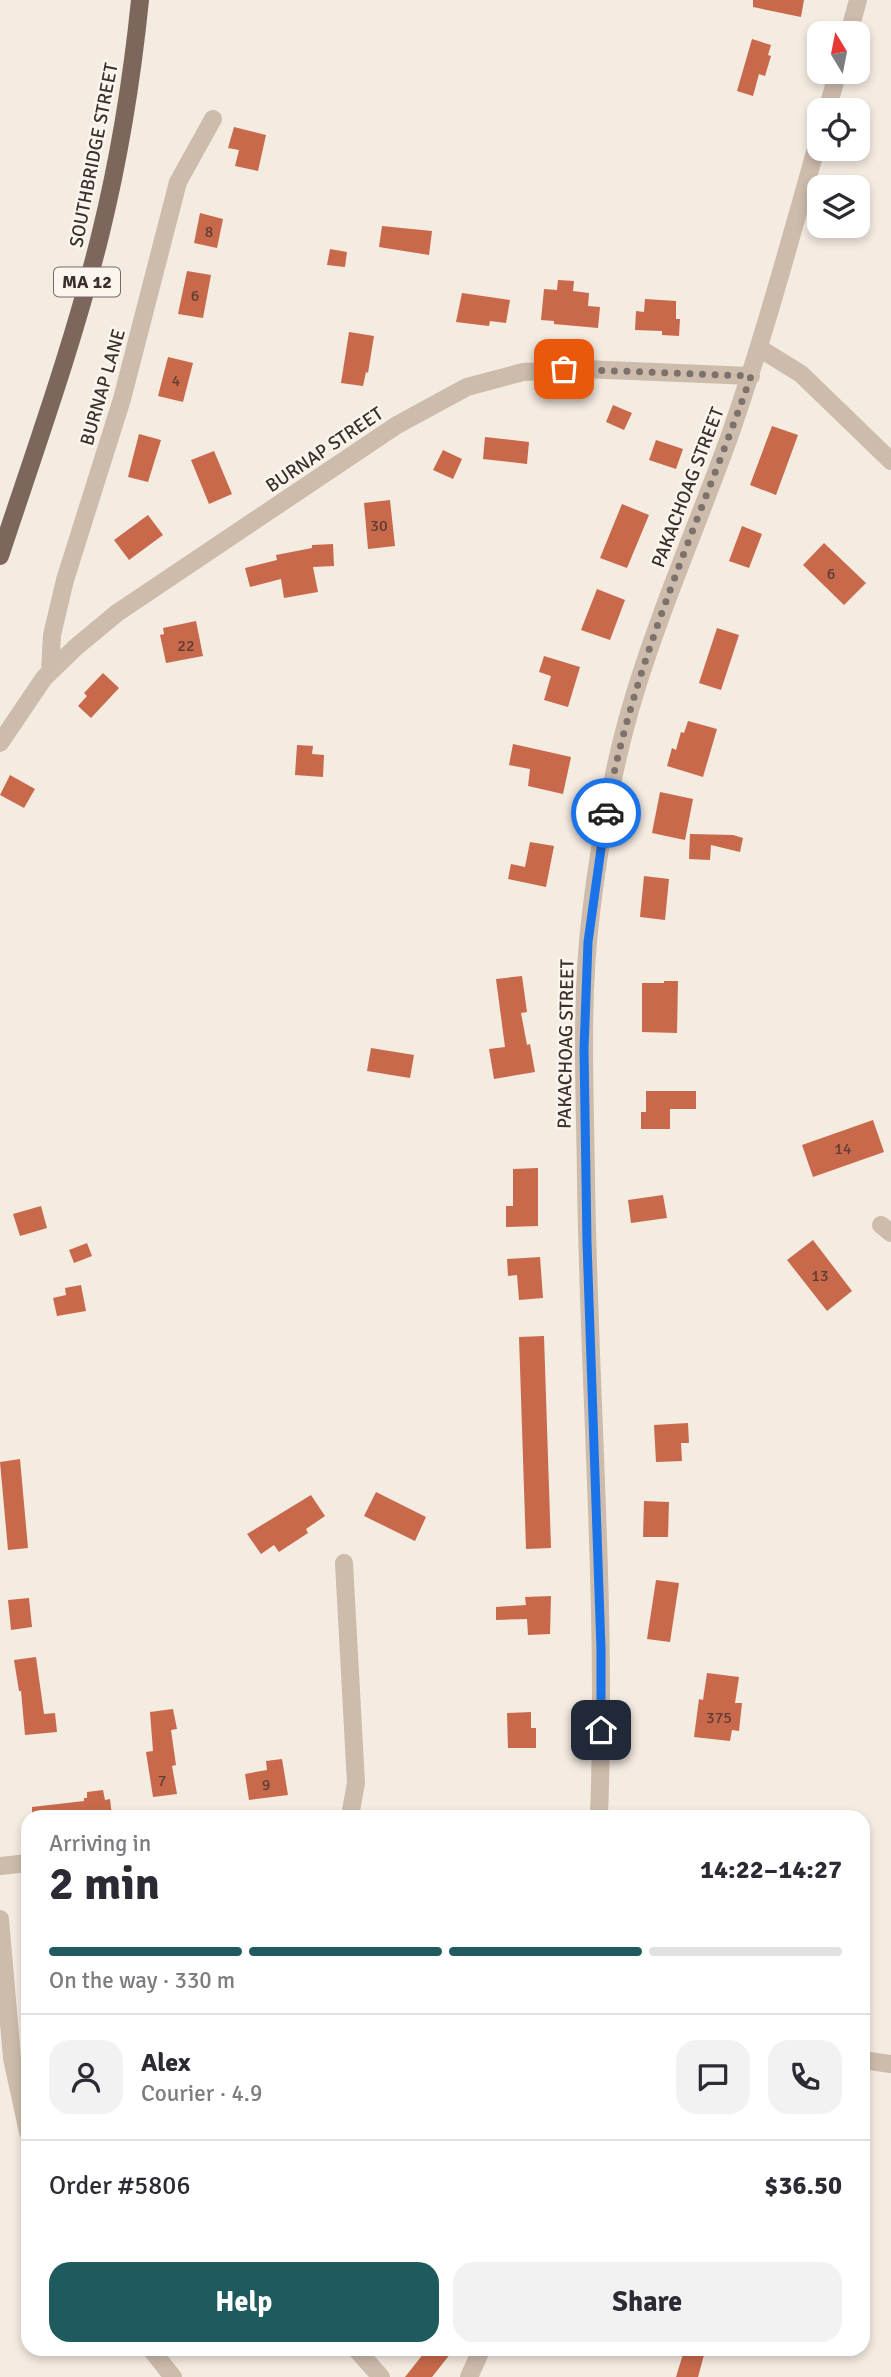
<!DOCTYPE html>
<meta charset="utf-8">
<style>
body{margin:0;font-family:Signika,sans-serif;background:#f2f2f3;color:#2b2b33;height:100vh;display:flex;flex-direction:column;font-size:26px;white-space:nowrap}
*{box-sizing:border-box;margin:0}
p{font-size:23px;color:#7c7c81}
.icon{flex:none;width:38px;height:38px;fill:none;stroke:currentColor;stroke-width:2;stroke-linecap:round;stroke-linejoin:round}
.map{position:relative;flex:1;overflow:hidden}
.panel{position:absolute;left:21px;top:1810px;width:849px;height:546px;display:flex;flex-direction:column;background:#fff;border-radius:21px;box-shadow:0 4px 10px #0003}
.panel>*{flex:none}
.needle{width:46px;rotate:350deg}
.fabs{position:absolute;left:807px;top:21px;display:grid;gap:14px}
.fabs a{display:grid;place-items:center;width:63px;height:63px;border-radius:14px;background:#fff;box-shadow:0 4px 10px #0003;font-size:35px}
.pin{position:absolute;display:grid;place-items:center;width:60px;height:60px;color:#fff;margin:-30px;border-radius:14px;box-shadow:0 4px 10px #0006}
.courier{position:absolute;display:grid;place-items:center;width:70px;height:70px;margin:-35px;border:5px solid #1a73e8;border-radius:50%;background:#fff;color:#222;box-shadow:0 2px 9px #0007}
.summary em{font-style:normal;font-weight:700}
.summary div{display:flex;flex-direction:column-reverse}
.summary{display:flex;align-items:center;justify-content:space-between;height:119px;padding:0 28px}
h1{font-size:46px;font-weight:700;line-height:52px}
.bar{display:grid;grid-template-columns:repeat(4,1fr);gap:10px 7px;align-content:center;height:84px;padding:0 28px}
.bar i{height:9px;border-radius:5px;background:#e1e1e2}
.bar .selected{background:#1f5a5e}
.bar p{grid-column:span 4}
.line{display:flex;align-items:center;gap:18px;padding:0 28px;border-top:2px solid #e1e1e2}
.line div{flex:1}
.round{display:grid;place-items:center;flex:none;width:74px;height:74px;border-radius:21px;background:#f2f2f3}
.action{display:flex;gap:14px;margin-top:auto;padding:14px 28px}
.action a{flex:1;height:80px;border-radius:21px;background:#1f5a5e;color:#fff;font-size:28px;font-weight:700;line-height:80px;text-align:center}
.action a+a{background:#f2f2f3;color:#2b2b33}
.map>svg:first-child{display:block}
.building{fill:#c8694b}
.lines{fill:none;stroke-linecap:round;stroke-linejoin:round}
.minor{stroke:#cdbbac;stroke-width:18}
.major{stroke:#7d675c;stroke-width:18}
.done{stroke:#7c716b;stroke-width:7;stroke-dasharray:0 12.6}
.route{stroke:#1a73e8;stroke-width:9}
.labels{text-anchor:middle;stroke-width:5;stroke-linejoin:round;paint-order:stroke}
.number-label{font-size:16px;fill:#5e3e33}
.shield{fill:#fbf5ee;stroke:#756b66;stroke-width:2}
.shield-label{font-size:18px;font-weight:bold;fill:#3b302b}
.street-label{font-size:19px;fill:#3b302b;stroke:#fbf5ee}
</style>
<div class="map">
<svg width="891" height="2377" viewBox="0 0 891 2377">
<rect width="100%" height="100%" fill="#f4ebe1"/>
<path class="building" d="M753,0h51l-3,17 -48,-10z
M752,39l19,6 -3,10 3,1 -6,20 -6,-2 -6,22 -16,-5z
M234,127l32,8 -8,36 -23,-5 4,-16 -11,-2z
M200,213l23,6 -6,29 -23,-5z
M382,226l50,5 -3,24 -50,-8z
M330,249l17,3 -2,15 -18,-2z
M187,271l24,4 -8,43 -25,-4z
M558,280l16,1 -1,10 16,2 -1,13 12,1 -2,21 -44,-4v-3l-13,-1 3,-31 13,1z
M462,293l48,7 -4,23 -16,-2 -1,5 -33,-4z
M645,299l31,2v18h4l-1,17 -17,-1v-4l-27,-1 1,-19 8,1z
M349,332l25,4 -6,37 -2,-1 -3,14 -22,-3z
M168,357l25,6 -10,39 -25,-6z
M613,405l19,8 -8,17 -18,-8z
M772,426l26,9 -22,60 -26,-10z
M139,434l22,6 -13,42 -20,-5z
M485,437l44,5 -2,22 -44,-5z
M656,440l27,9 -7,20 -27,-9z
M443,450l19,9 -9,20 -20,-9z
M214,451l18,43 -23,10 -18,-44z
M390,500l5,46 -27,3 -4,-46z
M622,504l27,11 -22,53 -27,-10z
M148,515l15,20 -34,25 -15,-20z
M742,526l20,8 -13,34 -20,-7z
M824,543l42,40 -22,22 -41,-40z
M333,544l1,22 -21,1 5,25 -34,6 -3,-19 -31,8 -5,-19 32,-8 -1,-5 36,-7v-3z
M597,589l28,11 -15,40 -29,-10z
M196,621l7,35 -37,7 -6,-28 4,-1 -1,-6z
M717,628l22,7 -18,55 -22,-7z
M544,656l36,11 -12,40 -24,-7 7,-24 -12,-4z
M103,673l16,15 -28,30 -13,-12 9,-10 -3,-3z
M688,721l29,8 -14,48 -36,-11 5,-18 4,2 5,-18 3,1z
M513,744l58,13 -8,37 -35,-8 2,-17 -21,-4z
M297,745l16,1 -1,8 12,1 -1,22 -28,-2z
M10,775l25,14 -11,19 -24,-13z
M660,792l33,7 -8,41 -33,-7z
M690,834l43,1 10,3 -3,14 -29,-7 -1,15 -21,-1z
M530,842l24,4 -8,41 -38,-8 3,-15 14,3z
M644,876l25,3 -4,41 -25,-3z
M522,976l5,36 -6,1 6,32 3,-1 5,28 -41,7 -5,-30 16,-2 -9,-68z
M664,981h14l-1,52 -35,-1v-49h22z
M371,1048l43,7 -4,23 -43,-7z
M646,1091h50v18h-26v20h-29v-17h5z
M873,1120l11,32 -71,25 -11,-32z
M538,1168v58l-32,1v-21h7v-37z
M663,1195l4,23 -36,5 -3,-23z
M41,1206l6,22 -27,8 -7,-22z
M813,1240l39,51 -25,20 -40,-51z
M87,1243l5,13 -18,7 -5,-13z
M540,1257l3,41 -24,2 -2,-25 -9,1 -1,-17z
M81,1285l5,26 -29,5 -4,-18 13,-3 -1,-7z
M544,1336l7,212 -25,1 -7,-212z
M688,1423l1,20h-8l1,18 -26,1 -2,-37z
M20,1459l8,89 -20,2 -8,-88z
M376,1492l50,25 -11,24 -51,-25z
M311,1495l14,21 -19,13 2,4 -29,19 -5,-7 -13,9 -14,-20z
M644,1501l25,1 -1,35h-25z
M656,1580l23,3 -9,59 -23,-3z
M551,1596l-1,38 -22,1 -1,-16 -31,1v-13l30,-2 -1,-8z
M29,1598l3,29 -21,3 -3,-30z
M36,1657l8,57 11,-1 2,19 -32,3 -4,-44h-2l-5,-31z
M707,1673l32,4 -4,26h7l-3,28 -7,-1 -2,11 -36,-4 5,-38 4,1z
M173,1709l4,20 -6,1 5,35 -4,1 5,28 -24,3 -7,-45 7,-1 -3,-39z
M531,1712v16h5v20h-28l-1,-35z
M282,1759l6,36 -39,5 -4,-26 22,-4 -1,-9z
M103,1790l2,10 5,-1 2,17h-80v-9l52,-6v-3h3v-6z
M428,2348h27l-23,29h-27z
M687,2350l17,5 -6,22h-22l7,-23 2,1z"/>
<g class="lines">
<path class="minor" d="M849,33l9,-33
M827,110l11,-38
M759,348l42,26 90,87
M50,672l2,-37 13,-55 57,-181 56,-217 35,-63
M0,743l44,-65 32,-31 41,-34 280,-188 70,-38 56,-15 61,-3 167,7
M881,1225l10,8
M344,1563l12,220 -6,33
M599,1816c8,-212 -10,-424 -13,-637 -1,-89 -6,-178 5,-266 9,-74 22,-148 44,-220 27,-88 64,-172 95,-258 34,-98 61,-198 89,-297
M0,1866l28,-3
M0,1919l12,139 16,74
M863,2060l28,4
M150,2348l23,29
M355,2348l26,29
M469,2377l13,-29"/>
<path class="major" d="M0,556c35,-106 73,-211 100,-320 19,-77 32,-157 40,-236"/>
</g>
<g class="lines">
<path class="done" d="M564,369l187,7c-51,145 -118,285 -145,437"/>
<path class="route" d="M601,1730v-81l-14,-406 -3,-194 4,-107 18,-129"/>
</g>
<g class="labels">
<g class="number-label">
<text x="209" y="237">8</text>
<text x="195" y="301">6</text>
<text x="176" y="386">4</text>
<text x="379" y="531">30</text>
<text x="831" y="579">6</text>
<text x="186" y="651">22</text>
<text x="843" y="1154">14</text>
<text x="820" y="1281">13</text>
<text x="719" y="1723">375</text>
<text x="162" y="1786">7</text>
<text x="266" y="1790">9</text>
</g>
<rect class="shield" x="54" y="267.5" width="66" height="29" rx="5"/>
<g class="shield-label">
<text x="87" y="288">MA 12</text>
</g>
<g class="street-label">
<text transform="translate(93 155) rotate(-79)" y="7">SOUTHBRIDGE STREET</text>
<text transform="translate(102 387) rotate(-74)" y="7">BURNAP LANE</text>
<text transform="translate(324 449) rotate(-34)" y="7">BURNAP STREET</text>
<text transform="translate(687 487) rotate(-69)" y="7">PAKACHOAG STREET</text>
<text transform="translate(565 1044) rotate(-89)" y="7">PAKACHOAG STREET</text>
</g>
</g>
</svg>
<div class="fabs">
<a><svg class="needle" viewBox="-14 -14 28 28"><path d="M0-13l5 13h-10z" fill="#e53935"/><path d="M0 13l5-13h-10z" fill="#7c7c81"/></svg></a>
<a><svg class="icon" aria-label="locate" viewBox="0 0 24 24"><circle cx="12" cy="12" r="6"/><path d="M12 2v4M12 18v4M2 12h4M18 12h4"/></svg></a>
<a><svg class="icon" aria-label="layers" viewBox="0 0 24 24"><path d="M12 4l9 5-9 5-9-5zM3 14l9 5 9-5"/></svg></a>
</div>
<div class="pin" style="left:564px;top:369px;background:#ea580c"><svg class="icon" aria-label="bag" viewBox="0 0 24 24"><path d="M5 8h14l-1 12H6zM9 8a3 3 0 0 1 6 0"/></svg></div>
<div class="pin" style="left:601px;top:1730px;background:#1f2937"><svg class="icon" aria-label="home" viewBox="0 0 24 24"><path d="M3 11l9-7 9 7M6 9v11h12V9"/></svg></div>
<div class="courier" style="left:606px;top:813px"><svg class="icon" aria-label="car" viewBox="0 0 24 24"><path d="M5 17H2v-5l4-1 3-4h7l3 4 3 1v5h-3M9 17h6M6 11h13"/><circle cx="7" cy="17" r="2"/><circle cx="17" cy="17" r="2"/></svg></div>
<section class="panel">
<div class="summary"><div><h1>2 min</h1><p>Arriving in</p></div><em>14:22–14:27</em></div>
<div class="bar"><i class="selected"></i><i class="selected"></i><i class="selected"></i><i></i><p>On the way · 330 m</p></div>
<div class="line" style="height:126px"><a class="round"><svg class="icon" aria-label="person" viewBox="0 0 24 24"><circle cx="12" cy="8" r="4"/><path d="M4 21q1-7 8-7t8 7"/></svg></a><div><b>Alex</b><p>Courier · 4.9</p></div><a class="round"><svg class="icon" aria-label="chat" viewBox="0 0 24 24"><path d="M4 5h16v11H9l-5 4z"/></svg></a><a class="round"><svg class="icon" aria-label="phone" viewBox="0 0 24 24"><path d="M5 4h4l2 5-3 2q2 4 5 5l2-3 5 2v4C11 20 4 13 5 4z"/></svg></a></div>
<div class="line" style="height:91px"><div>Order #5806</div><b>$36.50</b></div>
<div class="action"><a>Help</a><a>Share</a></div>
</section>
</div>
